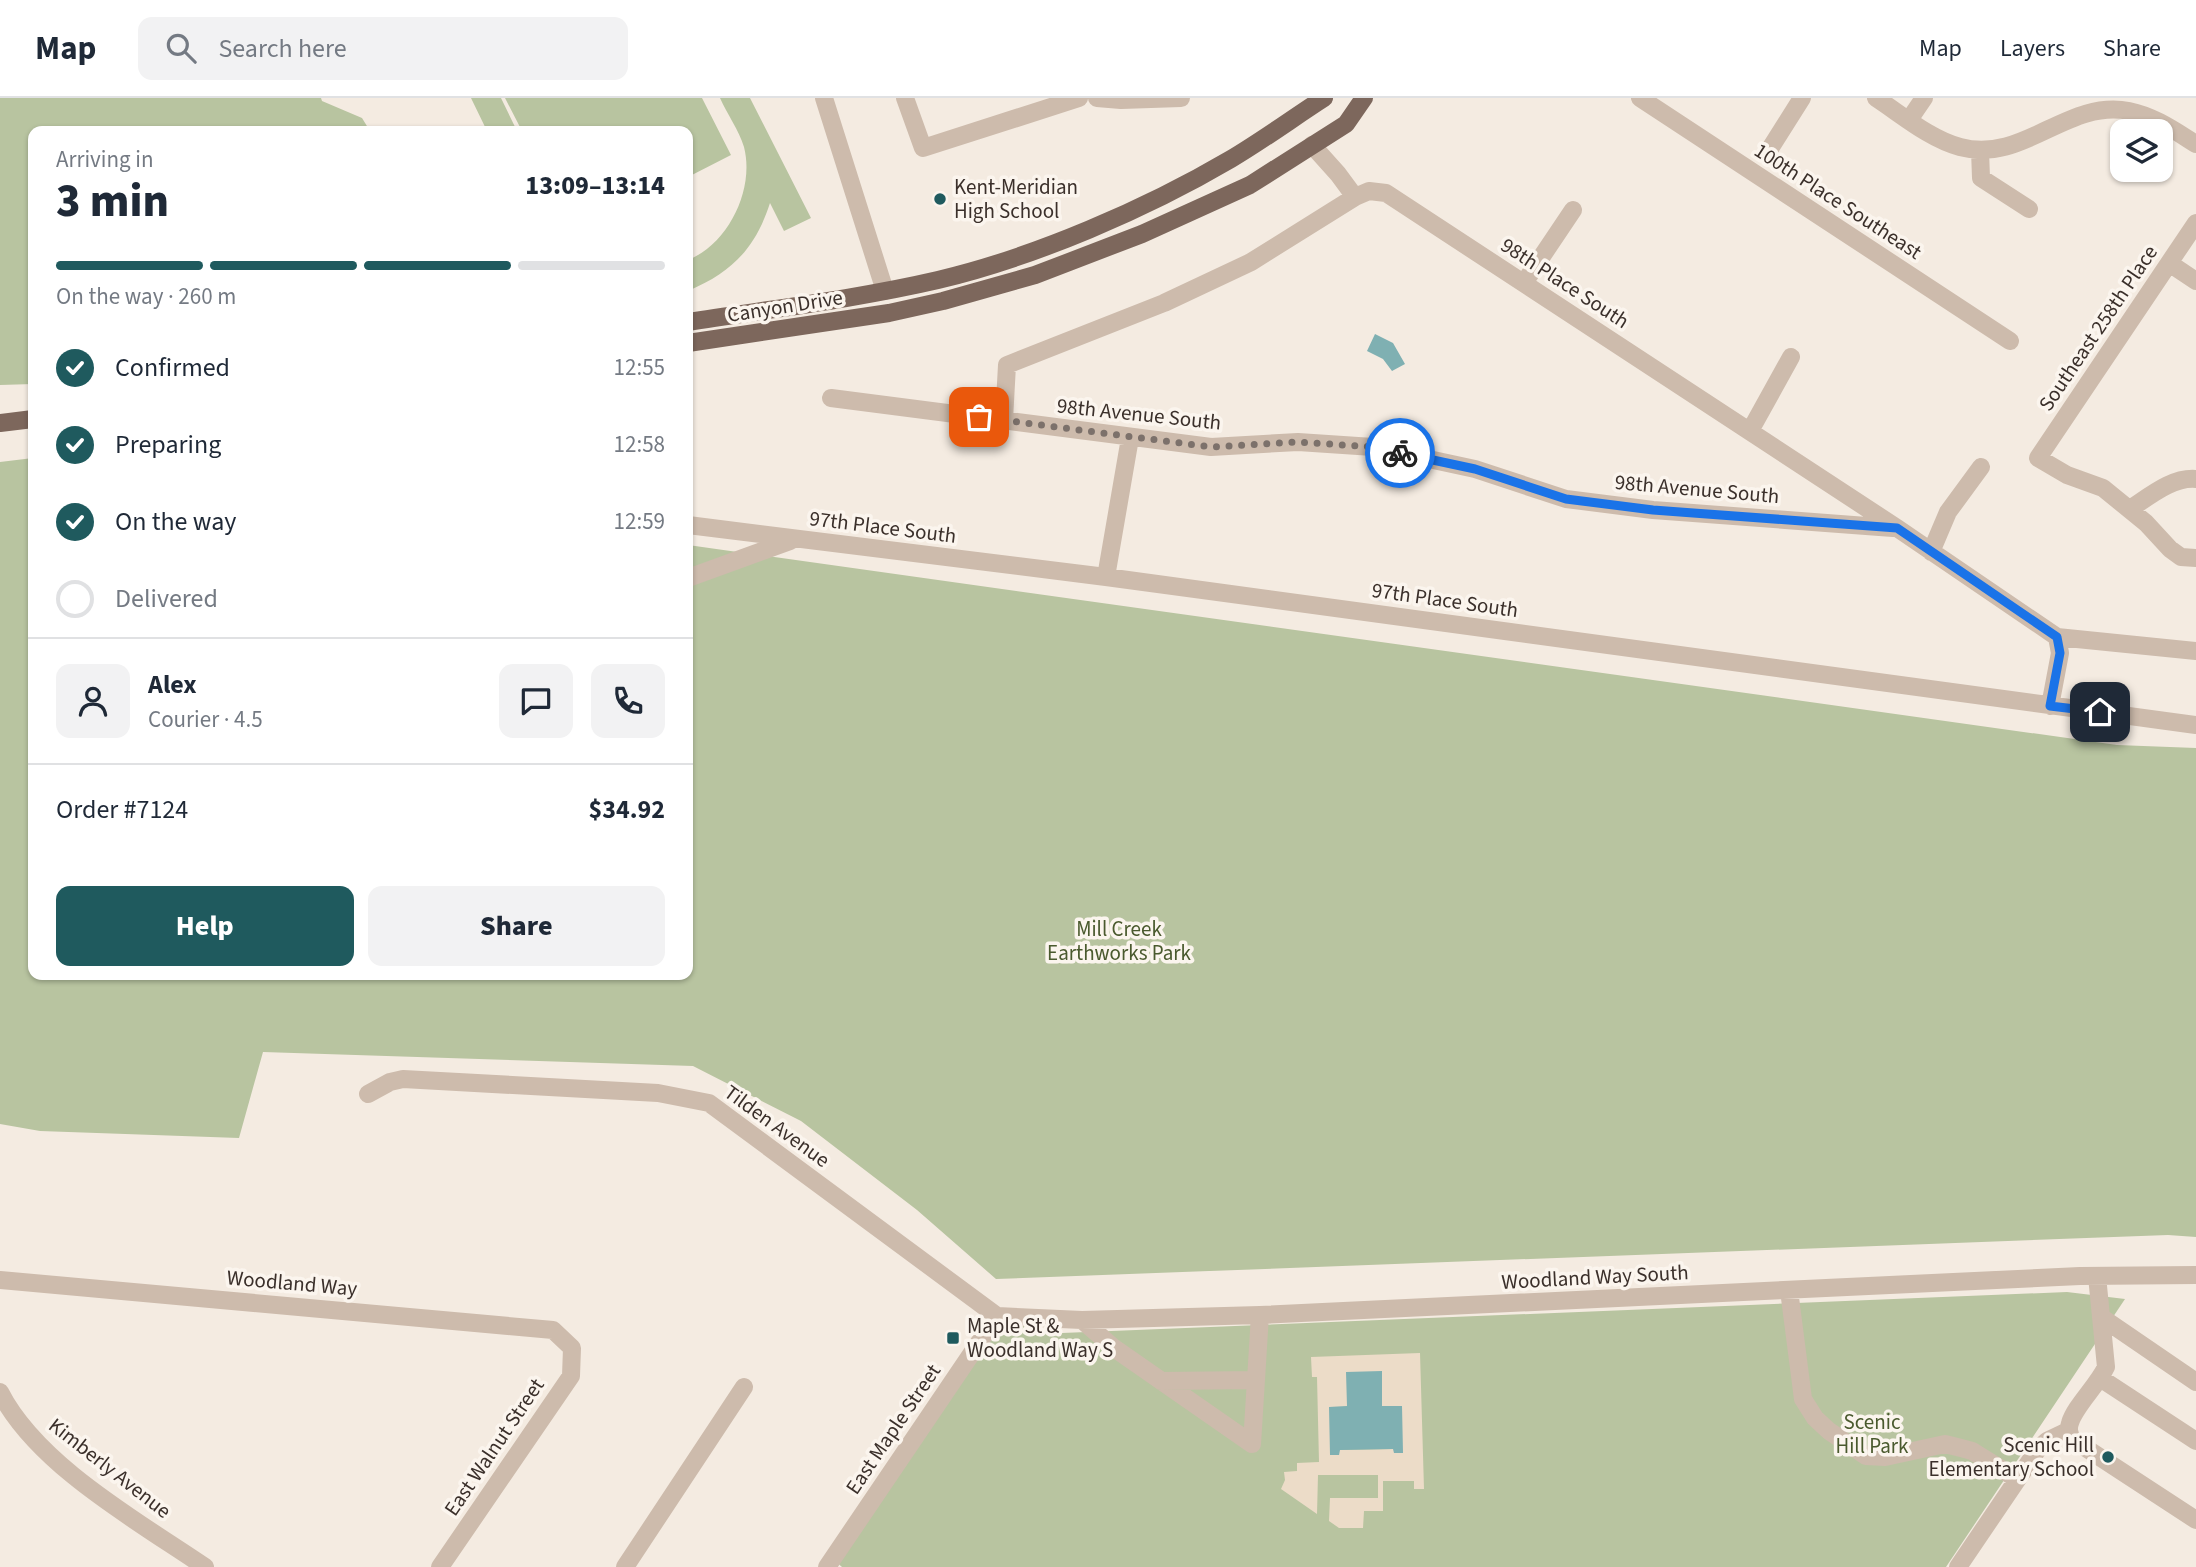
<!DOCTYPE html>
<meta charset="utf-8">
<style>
body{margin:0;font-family:"Source Sans 3",sans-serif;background:#f2f2f3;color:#1f2937;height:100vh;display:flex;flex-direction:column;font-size:26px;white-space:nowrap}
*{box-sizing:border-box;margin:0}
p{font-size:23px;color:#747a83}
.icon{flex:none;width:38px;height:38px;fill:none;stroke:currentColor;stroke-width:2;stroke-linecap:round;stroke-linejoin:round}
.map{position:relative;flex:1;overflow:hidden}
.drawer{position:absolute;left:28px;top:28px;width:665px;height:854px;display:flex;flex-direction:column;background:#fff;border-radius:14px;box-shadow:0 2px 5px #0004}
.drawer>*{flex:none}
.controls{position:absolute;left:2110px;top:21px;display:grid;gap:14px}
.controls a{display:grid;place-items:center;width:63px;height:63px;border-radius:14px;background:#fff;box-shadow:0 2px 5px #0004;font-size:35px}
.pin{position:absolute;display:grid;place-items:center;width:60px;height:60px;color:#fff;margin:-30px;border-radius:14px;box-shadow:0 4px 10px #0006}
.courier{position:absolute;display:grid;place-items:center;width:70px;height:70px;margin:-35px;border:5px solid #1a73e8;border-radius:50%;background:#fff;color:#222;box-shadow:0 2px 9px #0007}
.summary em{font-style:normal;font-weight:800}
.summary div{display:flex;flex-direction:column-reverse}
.summary{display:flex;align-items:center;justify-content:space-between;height:119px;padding:0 28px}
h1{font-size:46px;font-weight:800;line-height:52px}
.bar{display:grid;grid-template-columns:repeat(4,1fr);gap:10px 7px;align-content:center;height:84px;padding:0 28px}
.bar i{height:9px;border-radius:5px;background:#e0e1e3}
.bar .on{background:#1f5a5e}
.bar p{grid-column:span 4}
.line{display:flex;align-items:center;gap:18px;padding:0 28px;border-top:2px solid #e0e1e3}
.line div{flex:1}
.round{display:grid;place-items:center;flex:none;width:74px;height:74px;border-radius:14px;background:#f2f2f3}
ol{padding:0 28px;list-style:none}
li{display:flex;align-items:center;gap:21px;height:77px}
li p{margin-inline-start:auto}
li .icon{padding:7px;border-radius:50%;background:#1f5a5e;color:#fff;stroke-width:4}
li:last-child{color:#747a83}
li i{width:38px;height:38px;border:4px solid #e0e1e3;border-radius:50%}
.button{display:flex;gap:14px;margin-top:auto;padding:14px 28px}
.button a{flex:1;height:80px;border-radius:14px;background:#1f5a5e;color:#fff;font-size:28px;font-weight:800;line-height:80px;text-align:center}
.button a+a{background:#f2f2f3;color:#1f2937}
header{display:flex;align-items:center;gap:42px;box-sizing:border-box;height:98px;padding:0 35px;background:#fff;border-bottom:2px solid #e0e1e3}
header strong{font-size:33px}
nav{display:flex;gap:38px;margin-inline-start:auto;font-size:24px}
.search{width:490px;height:63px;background:#f2f2f3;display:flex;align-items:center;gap:18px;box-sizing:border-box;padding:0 24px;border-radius:14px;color:#747a83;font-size:26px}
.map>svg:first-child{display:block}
.green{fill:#b8c4a0}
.plaza{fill:#ecdcc8;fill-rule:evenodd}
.water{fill:#7fb0b2}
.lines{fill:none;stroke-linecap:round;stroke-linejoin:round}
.minor{stroke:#cdbbac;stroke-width:18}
.major{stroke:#7d675c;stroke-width:18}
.done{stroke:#7c716b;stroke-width:7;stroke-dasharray:0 12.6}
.route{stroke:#1a73e8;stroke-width:9}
.poi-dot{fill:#1f5a5e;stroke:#fbf5ee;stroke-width:2.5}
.labels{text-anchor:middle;stroke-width:7;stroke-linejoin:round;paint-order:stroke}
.poi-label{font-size:21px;fill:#3b302b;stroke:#fbf5ee;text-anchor:start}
.street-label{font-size:21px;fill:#3b302b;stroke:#fbf5ee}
.park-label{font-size:21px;fill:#4a5a2e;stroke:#fbf5ee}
</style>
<header>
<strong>Map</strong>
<div class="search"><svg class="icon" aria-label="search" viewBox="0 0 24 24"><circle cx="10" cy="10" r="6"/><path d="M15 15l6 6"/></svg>Search here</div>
<nav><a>Map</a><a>Layers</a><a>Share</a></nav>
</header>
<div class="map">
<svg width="2196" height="1469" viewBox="0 0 2196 1469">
<rect width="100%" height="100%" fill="#f4ebe1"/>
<path class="green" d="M0,0h321l1,3 40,17 8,13h-337v253l-33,1z
M471,0h30l16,33h-30z
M505,0h197l29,57 -43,22v-46h-166z
M720,0h30l61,120 -27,13 -14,-28c-15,46 -38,69 -82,88v-31c40,-16 67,-70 56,-113 -5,-17 -17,-33 -24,-49z
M33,360v517h655v-430l1429,200 79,3v489l-28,-2 -1172,44 -79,-69 -116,-89 -108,-55 -430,-14 -24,86 -199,-7 -40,-7v-662z
M2067,1194l58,7 -179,268h-1104l-9,-8 164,-243 65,17z"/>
<path class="plaza" d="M1420,1255l4,136h-10v-8h-31v30h-19l-1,17h-24l-10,-7 1,-23h48v-23h-60l-1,39 -36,-25 4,-9 -1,-8 13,-1v-8l22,-1 -2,-85h-5l-1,-20zM1401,1308l-7,43 -55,1v5h-9v-48z"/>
<path class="water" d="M1375,236l18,9 12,21 -13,7 -9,-12 -16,-8z
M1382,1273v35h20l1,47h-9l-1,-4 -53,1 -1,5h-9l-1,-48 18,-1 -1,-34z"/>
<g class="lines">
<path class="minor" d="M824,0l61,193
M905,0l18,50 156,-50
M1097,0l24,2 60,-2
M1640,0l370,243
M1876,0c26,17 54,41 84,49 64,17 106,-48 169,-36 25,5 46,20 67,33
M1909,22l15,-22
M1312,47l26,29 17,23
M1980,52l1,28 48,31
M1766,57l36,-57
M2196,125l-158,235 29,17 36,13 43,35 24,26 11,8 15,1
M2169,165l27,18
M1524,185l49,-73
M831,300l380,49 87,-5 75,5 102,22 91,30 87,11 240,18
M1004,322l3,-55 157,-62 87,-41 104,-65 14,-6 17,2 511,335 160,109 3,16 -10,53
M1750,333l41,-74
M2130,411c20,-13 42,-32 66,-30
M688,427l418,52 1090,148
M1931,454l17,-40 33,-45
M1106,479l24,-139
M688,480l102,-37
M2057,539l139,14
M368,996l22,-12 13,-3 255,14 51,10 288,213
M2097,1178l9,91c-9,19 -31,39 -36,56 -2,6 -1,10 2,16l124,81
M0,1182l553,50 19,18 -1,28 -131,191
M1789,1192l14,109 12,19 14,13 37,25 19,1 60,-13 16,4 11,3 45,28
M997,1218l85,4 178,-5 820,-39 116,-1
M2101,1219l95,65
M1082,1222l32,28 138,96 8,-129
M2100,1280l96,63
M1161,1283l95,-1
M0,1294c37,73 139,130 205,175
M625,1469l119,-180
M827,1469l170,-251
M1958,1469l80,-118 9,-8 21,-10"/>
<path class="major" d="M688,224c83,-13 168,-23 250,-42 97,-23 208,-71 293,-121 32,-19 62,-41 93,-61
M688,245l201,-30 54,-12 92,-26 107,-41 108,-49 96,-61 18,-26
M0,325l33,-4"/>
</g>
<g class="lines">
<path class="done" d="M979,319l232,30 87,-5 75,5 27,6"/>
<path class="route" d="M1400,355l75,16 91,30 87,11 244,18 160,109 3,16 -10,53 50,6"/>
</g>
<g class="poi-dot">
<circle cx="940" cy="101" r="7"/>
<rect x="946" y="1233" width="14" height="14" rx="3.5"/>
<circle cx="2108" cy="1359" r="7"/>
</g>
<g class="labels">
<g class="poi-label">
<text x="954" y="96">Kent-Meridian<tspan x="954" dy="24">High School</tspan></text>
<text x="967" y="1235">Maple St &amp;<tspan x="967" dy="24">Woodland Way S</tspan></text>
<text x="2094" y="1354" text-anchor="end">Scenic Hill<tspan x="2094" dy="24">Elementary School</tspan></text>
</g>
<g class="street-label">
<text transform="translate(1838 103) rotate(33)" y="7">100th Place Southeast</text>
<text transform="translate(1565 185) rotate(33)" y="7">98th Place South</text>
<text transform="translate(785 208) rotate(-9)" y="7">Canyon Drive</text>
<text transform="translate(2098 230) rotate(-56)" y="7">Southeast 258th Place</text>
<text transform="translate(1139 316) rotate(6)" y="7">98th Avenue South</text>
<text transform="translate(1697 391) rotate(5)" y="7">98th Avenue South</text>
<text transform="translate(883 429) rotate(7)" y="7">97th Place South</text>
<text transform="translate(1445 502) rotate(8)" y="7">97th Place South</text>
<text transform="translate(777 1028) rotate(36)" y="7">Tilden Avenue</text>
<text transform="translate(1595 1179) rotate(-3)" y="7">Woodland Way South</text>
<text transform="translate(292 1185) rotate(5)" y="7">Woodland Way</text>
<text transform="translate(893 1331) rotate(-56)" y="7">East Maple Street</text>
<text transform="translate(494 1349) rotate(-56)" y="7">East Walnut Street</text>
<text transform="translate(110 1370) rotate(38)" y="7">Kimberly Avenue</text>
</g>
<g class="park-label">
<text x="1119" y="838">Mill Creek<tspan x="1119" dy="24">Earthworks Park</tspan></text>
<text x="1872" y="1331">Scenic<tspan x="1872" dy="24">Hill Park</tspan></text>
</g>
</g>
</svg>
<div class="controls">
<a><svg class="icon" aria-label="layers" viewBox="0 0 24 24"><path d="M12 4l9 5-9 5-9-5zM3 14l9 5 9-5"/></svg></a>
</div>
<div class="pin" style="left:979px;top:319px;background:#ea580c"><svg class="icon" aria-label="bag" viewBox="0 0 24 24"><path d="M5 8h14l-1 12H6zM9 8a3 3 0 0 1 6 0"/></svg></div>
<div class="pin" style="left:2100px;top:614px;background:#1f2937"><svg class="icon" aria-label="home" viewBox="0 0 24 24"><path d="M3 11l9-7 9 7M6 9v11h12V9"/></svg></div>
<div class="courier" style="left:1400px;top:355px"><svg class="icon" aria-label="bike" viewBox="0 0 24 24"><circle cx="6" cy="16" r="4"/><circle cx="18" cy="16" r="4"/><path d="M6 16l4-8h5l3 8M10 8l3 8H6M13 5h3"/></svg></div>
<section class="drawer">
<div class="summary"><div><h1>3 min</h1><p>Arriving in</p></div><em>13:09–13:14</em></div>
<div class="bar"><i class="on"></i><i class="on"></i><i class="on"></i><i></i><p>On the way · 260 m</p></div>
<ol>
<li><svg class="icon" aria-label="check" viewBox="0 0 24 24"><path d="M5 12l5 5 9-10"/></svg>Confirmed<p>12:55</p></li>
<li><svg class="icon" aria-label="check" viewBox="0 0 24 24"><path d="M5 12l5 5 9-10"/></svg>Preparing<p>12:58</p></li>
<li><svg class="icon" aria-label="check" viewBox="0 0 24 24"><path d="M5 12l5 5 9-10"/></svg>On the way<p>12:59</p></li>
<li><i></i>Delivered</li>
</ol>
<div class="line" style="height:126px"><a class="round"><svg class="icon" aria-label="person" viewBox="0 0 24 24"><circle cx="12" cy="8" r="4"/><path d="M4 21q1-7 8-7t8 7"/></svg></a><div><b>Alex</b><p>Courier · 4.5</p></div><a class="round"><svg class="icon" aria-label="chat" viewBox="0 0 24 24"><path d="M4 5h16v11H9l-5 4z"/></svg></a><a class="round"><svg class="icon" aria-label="phone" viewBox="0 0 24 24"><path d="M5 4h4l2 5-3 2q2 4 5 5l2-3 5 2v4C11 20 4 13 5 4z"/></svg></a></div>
<div class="line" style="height:91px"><div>Order #7124</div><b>$34.92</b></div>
<div class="button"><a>Help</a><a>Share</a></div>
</section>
</div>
